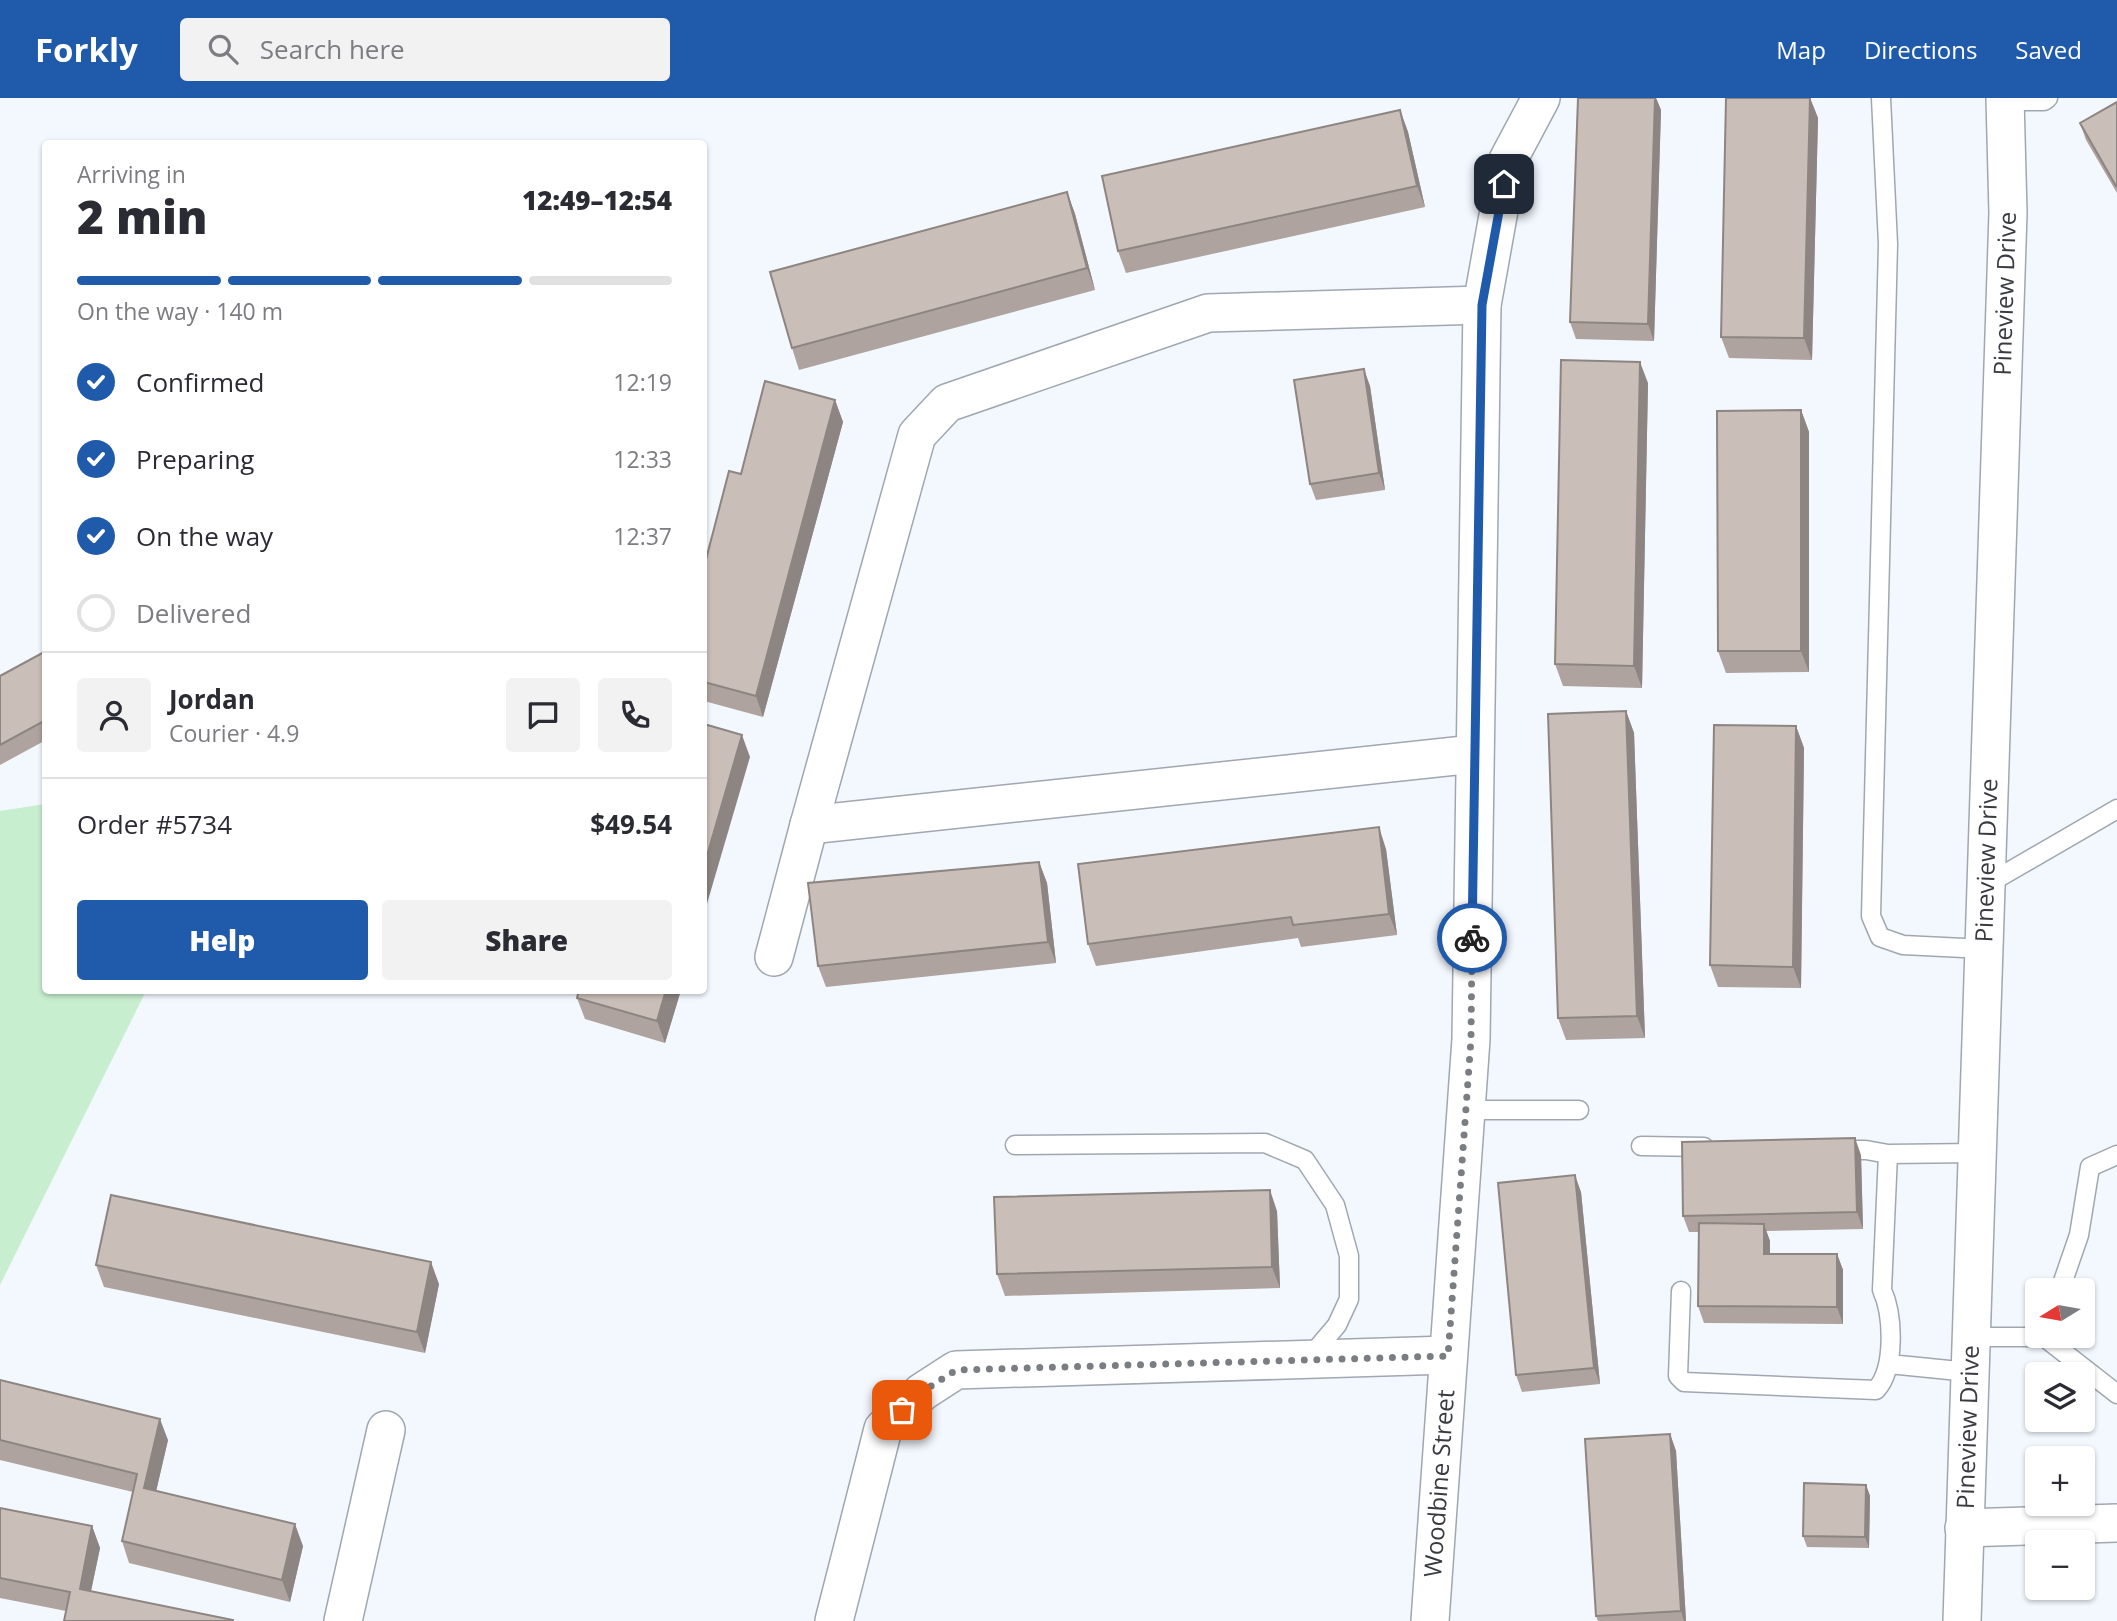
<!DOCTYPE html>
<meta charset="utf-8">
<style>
body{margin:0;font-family:"Open Sans",sans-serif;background:#f2f2f3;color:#2b2b33;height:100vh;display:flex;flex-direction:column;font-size:26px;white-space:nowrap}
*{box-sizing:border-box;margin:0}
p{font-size:23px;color:#7c7c81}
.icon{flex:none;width:38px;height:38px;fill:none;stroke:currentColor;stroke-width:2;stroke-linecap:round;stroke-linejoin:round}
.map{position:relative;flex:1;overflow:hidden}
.drawer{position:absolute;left:42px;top:42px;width:665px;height:854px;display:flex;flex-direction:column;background:#fff;border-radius:7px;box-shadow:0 2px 5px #0004}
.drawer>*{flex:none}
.needle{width:46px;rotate:259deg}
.tools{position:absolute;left:2025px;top:1180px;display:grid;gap:14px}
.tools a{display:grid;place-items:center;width:70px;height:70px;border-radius:7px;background:#fff;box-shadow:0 2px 5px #0004;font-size:35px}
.pin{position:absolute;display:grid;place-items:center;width:60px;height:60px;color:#fff;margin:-30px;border-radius:14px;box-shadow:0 4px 10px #0006}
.courier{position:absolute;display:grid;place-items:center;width:70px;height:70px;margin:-35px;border:5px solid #205aab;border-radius:50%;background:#fff;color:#222;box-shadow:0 2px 9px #0007}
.summary em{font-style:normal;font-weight:800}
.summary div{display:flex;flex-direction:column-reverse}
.summary{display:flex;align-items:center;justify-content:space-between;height:119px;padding:0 35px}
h1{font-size:46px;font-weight:800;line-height:52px}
.bar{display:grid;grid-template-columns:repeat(4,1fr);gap:10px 7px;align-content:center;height:84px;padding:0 35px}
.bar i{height:9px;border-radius:5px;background:#e1e1e2}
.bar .on{background:#205aab}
.bar p{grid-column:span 4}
.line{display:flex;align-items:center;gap:18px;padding:0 35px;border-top:2px solid #e1e1e2}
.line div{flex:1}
.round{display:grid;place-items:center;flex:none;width:74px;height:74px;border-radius:7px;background:#f2f2f3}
ol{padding:0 35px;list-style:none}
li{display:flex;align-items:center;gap:21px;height:77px}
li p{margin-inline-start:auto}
li .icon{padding:7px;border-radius:50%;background:#205aab;color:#fff;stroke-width:4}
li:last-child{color:#7c7c81}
li i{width:38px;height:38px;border:4px solid #e1e1e2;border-radius:50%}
.button{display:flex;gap:14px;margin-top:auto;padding:14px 35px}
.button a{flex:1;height:80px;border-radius:7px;background:#205aab;color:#fff;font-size:28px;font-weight:800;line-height:80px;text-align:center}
.button a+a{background:#f2f2f3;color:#2b2b33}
header{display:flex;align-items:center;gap:42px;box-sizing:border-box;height:98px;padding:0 35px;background:#205aab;color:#fff}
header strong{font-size:33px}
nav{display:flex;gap:38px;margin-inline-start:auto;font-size:24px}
.search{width:490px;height:63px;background:#f2f2f3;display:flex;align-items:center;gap:18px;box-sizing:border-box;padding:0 24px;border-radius:7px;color:#7c7c81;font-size:26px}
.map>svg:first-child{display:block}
.green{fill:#c7eecf}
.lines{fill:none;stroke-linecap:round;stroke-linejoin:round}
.lane-casing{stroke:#a0a7b1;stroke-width:21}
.street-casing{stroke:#a0a7b1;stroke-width:40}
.lane{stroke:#fff;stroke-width:18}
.street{stroke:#fff;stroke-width:37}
.wall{fill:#aea39e}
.shaded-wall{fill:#8d8581}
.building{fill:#cabeb8;stroke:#8d8581;stroke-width:2}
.done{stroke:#7a7d82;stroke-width:7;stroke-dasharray:0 12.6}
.route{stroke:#205aab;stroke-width:9}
.labels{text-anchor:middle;stroke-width:7;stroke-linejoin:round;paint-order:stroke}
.street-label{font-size:24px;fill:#393b40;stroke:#f3f8fe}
</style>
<header>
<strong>Forkly</strong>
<div class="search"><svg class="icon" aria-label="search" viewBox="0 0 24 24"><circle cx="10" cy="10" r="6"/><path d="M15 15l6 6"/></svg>Search here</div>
<nav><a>Map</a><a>Directions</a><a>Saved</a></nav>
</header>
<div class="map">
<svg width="2117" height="1523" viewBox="0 0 2117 1523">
<rect width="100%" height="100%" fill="#f3f8fe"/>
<path class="green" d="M45,706l1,186 100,1 -146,294v-474z"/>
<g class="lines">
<g class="lane-casing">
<path id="lane" d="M1881,0l7,146 -17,672 9,21 23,8 81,4
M2005,3h39l4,-3
M1986,787l131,-76
M1466,1012h113
M1015,1047l250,-2 40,17 30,45 14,51v43l-12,26 -27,32
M1641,1048l63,1
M1837,1052h29l22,4 89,-1
M2060,1192l19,-55 11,-68 27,-12
M1681,1193l-3,85 6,6 192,8c20,-22 17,-76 6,-100l6,-136
M1971,1239h73l73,57
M1889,1266l80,8"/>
</g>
<g class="street-casing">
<g id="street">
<path d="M1474,656l-665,71 108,-390 30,-32 261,-90 274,-8"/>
<path d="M774,859l35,-132"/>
<path d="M1964,1430l153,-5"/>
<path d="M343,1523l43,-191"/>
<path d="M834,1523l49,-192 39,-37 34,-22 492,-15"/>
<path id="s1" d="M1430,1523l41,-582 11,-734 26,-145 33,-62"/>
<path id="s2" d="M1962,1523l46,-1408 -3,-115"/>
</g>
</g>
<use href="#lane" class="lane"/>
<use href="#street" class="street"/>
</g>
<path class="wall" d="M1578,0h78l5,12 -7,231 -78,-2 -6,-17z
M1810,0l8,20 -6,242 -83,-2 -8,-21z
M2117,4v91l-31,-53 -6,-17z
M1400,12l8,22 17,75 -299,66 -8,-22z
M1067,94l8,22 20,76 -296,80 -7,-22z
M1648,285l-6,305 -79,-2 -8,-22z
M1370,288l15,104 -69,10 -6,-16z
M835,302l8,22 -80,295 -59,-16v-134l37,-93z
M1801,312l8,22v240l-83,1 -8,-22z
M46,553v89l-46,25v-89z
M1626,613l8,22 11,305 -79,2 -8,-22z
M1796,628l8,22 -3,240 -83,-1 -8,-22z
M1386,751l11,86 -96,12 -3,-9 -202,28 -8,-22z
M1039,764l8,21 9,80 -230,24 -8,-21z
M681,892l-16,53 -80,-24 -8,-21z
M1861,1057l2,74 -97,2 4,10v13h67l6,16v54l-139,-1 -6,-17 1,-74h-10l-6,-16z
M1581,1094l19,192 -78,8 -6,-17z
M1277,1113l3,77 -275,8 -8,-22z
M96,1167l343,19 -14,69 -321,-66z
M0,1284l168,58 -12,51 147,55 -13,56 -161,-39 -7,-22 11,-49 -133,-32z
M1670,1336l6,17 10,170h-88l-2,-5z
M1866,1387l4,11 -1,52 -62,-1 -4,-11z
M0,1410l92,18 8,22 -9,43 142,29v1h-169l2,-10 -66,-13z"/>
<path class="shaded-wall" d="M1655,0h1l5,12 -7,231 -6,-17z
M1810,0l8,20 -6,242 -8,-22z
M1400,12l8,22 17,75 -8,-21z
M1067,94l8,22 20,76 -8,-22z
M1640,264l8,21 -6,305 -8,-22z
M1364,271l6,17 15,104 -6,-17z
M835,302l8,22 -80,295 -7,-21z
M1801,312l8,22v240l-8,-21z
M1626,613l8,22 11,305 -8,-22z
M1796,628l8,22 -3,240 -8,-21z
M742,637l8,22 -46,157v-48z
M1379,729l7,22 11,86 -8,-21z
M1039,764l8,21 9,80 -8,-21z
M666,892h15l-16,53 -8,-22z
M1855,1040l6,17 2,74 -6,-17z
M1575,1077l6,17 19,192 -6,-16z
M1270,1092l7,21 3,77 -8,-21z
M1764,1126l6,17v29l-6,-16z
M1837,1156l6,16v54l-6,-17z
M431,1164l8,22 -14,69 -8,-21z
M160,1321l8,21 -16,69 -8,-21z
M1670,1336l6,17 10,170h-2l-3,-10z
M1866,1387l4,11 -1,52 -4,-11z
M295,1426l8,22 -13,56 -8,-22z
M92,1428l8,22 -13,62 -7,-21z"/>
<path class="building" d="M1578,0h77l-7,226 -78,-2z
M1726,0h84l-6,240 -83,-1z
M2117,4v83l-1,1 -36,-63z
M1400,12l17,76 -299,65 -16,-75z
M1067,94l20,76 -295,80 -22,-76z
M1561,262l79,2 -6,304 -79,-2z
M1364,271l15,104 -69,11 -16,-104z
M765,283l70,19 -79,296 -52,-14v-115l25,-96 12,3z
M1801,312v241h-83l-1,-240z
M46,553v69l-46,25v-69z
M1626,613l11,305 -79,2 -10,-304z
M704,626l38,11 -38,131z
M1714,627l82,1 -3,241 -83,-2z
M1379,729l10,87 -96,11 -2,-8 -203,27 -10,-80z
M1039,764l9,80 -230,24 -10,-83z
M579,892h87l-9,31 -80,-23z
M1855,1040l2,74 -174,4 -1,-74z
M1575,1077l19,193 -78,7 -18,-192z
M1270,1092l2,77 -275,7 -3,-77z
M111,1097l320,67 -14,70 -321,-67z
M1699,1125l65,1v30h73v53l-139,-1z
M0,1282l160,39 -16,69 151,36 -13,56 -160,-39 15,-67 -137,-34z
M1670,1336l11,177 -85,5 -11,-177z
M1804,1385l62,2 -1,52 -62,-1z
M0,1410l92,18 -12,63 153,31v1h-169l6,-29 -70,-14z"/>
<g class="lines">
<path class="done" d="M902,1312l20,-18 34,-22 492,-14 23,-317 1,-101"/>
<path class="route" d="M1472,840l10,-633 22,-121"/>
</g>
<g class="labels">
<g class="street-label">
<text dy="8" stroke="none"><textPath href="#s2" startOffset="1328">Pineview Drive</textPath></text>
<text dy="8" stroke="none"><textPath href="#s2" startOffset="761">Pineview Drive</textPath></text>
<text dy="8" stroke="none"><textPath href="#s2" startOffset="194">Pineview Drive</textPath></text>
<text dy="8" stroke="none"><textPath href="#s1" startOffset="138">Woodbine Street</textPath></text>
</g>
</g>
</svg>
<div class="tools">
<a><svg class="needle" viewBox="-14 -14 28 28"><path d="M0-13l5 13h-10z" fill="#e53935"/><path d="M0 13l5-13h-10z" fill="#7c7c81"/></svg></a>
<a><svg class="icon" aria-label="layers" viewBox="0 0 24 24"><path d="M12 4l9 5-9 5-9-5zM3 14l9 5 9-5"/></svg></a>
<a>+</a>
<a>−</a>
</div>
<div class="pin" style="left:902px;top:1312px;background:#ea580c"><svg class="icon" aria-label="bag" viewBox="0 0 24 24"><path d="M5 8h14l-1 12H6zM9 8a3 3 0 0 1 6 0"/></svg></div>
<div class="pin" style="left:1504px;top:86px;background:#1f2937"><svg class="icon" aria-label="home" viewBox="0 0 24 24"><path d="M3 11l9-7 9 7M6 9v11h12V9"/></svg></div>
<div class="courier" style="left:1472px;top:840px"><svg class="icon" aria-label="bike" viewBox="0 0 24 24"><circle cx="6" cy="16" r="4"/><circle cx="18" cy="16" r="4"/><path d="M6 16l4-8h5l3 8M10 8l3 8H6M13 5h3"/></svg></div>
<section class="drawer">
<div class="summary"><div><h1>2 min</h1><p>Arriving in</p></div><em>12:49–12:54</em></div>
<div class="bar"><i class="on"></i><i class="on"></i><i class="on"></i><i></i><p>On the way · 140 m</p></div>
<ol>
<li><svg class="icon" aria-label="check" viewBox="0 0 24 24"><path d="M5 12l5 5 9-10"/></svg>Confirmed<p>12:19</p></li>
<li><svg class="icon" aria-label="check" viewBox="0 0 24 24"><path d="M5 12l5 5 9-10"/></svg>Preparing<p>12:33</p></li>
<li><svg class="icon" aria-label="check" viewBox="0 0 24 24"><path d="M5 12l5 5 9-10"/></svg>On the way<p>12:37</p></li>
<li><i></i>Delivered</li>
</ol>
<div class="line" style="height:126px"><a class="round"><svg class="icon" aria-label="person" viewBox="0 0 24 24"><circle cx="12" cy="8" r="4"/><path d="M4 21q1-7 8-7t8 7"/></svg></a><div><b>Jordan</b><p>Courier · 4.9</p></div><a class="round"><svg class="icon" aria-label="chat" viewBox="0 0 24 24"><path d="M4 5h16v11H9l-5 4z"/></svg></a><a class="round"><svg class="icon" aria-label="phone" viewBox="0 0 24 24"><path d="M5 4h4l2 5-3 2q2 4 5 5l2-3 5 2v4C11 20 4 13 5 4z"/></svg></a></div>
<div class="line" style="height:91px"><div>Order #5734</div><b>$49.54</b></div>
<div class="button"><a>Help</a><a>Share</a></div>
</section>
</div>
